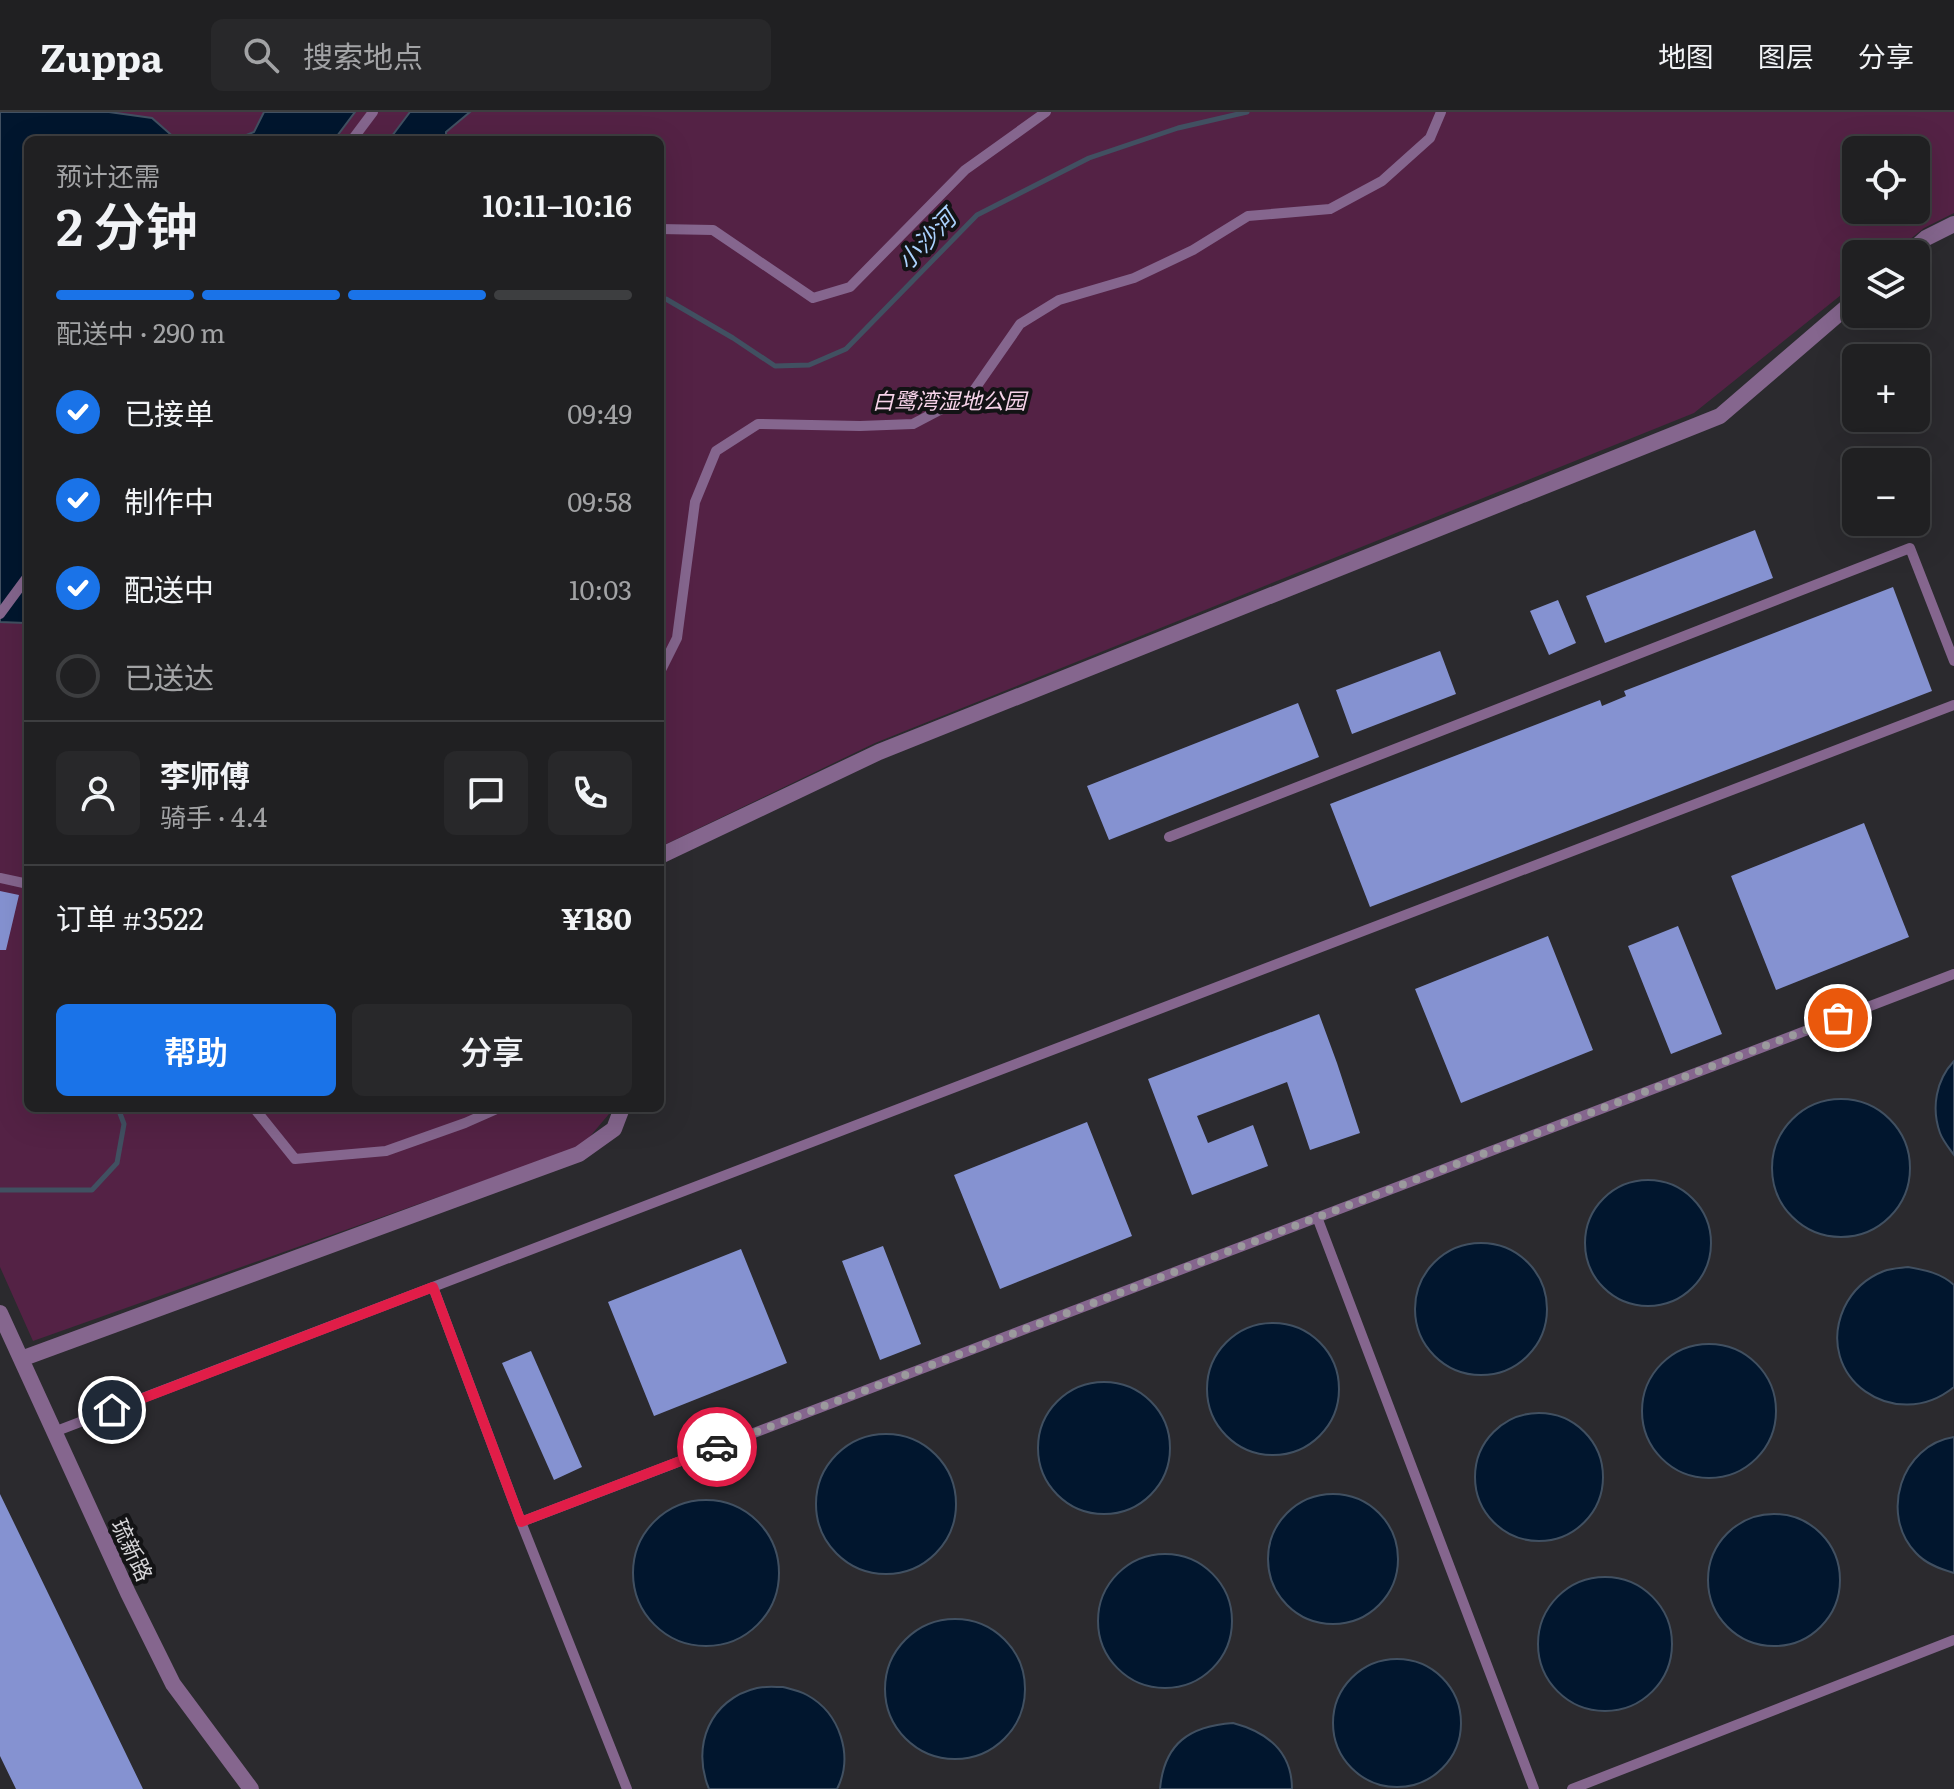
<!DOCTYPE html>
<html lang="zh">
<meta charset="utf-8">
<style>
body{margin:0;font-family:Literata,"Noto Sans SC",serif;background:#28282a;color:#f1f3f6;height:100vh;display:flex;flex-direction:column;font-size:30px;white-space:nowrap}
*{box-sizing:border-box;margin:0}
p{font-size:26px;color:#a2a3a5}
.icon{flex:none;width:44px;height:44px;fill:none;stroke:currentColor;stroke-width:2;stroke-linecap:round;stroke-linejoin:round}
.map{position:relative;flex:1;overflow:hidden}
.drawer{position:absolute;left:24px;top:24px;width:640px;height:976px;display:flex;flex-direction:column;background:#202022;border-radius:12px;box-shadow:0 8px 32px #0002,0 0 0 2px #3d3e40}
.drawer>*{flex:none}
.controls{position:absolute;left:1842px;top:24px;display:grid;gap:16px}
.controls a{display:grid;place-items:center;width:88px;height:88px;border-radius:12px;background:#202022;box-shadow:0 8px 32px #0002,0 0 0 2px #3d3e40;font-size:40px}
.pin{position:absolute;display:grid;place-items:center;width:68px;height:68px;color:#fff;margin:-34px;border:4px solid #fff;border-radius:50%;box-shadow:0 2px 8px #0007}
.courier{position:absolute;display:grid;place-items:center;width:80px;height:80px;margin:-40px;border:6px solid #e11d48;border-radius:50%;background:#fff;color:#222;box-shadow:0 2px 10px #0007}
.headline em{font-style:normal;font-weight:600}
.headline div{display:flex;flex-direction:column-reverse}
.headline{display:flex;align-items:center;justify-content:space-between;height:136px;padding:0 32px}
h1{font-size:52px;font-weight:600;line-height:60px}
.bar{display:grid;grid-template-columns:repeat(4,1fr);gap:12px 8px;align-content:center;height:96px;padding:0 32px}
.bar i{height:10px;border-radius:6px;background:#3d3e40}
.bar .on{background:#1a73e8}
.bar p{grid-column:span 4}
.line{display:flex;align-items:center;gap:20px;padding:0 32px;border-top:2px solid #3d3e40}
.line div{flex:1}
.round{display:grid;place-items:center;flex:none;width:84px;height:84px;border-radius:12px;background:#28282a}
ol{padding:0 32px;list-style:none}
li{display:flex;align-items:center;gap:24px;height:88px}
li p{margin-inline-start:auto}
li .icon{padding:8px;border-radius:50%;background:#1a73e8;color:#fff;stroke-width:4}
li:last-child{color:#a2a3a5}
li i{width:44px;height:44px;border:4px solid #3d3e40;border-radius:50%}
.button{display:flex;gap:16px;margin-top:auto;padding:16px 32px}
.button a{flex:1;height:92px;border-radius:12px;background:#1a73e8;color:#fff;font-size:32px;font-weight:600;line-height:92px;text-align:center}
.button a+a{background:#28282a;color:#f1f3f6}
header{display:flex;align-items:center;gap:48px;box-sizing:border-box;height:112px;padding:0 40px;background:#202022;border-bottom:2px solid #3d3e40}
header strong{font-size:38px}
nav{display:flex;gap:44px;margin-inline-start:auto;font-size:28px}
.search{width:560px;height:72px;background:#28282a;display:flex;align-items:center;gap:20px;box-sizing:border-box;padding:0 28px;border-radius:12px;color:#a2a3a5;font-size:30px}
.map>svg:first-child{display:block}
.green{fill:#542245;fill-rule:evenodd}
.water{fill:#01162e;stroke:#415061;stroke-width:2}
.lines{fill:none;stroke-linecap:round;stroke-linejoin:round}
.stream{stroke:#415061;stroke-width:5}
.building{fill:#8592d1}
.lane{stroke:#85668e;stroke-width:10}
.street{stroke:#85668e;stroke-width:16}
.done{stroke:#9b9a9d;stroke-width:8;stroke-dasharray:0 14.4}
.route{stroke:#e11d48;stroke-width:10}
.labels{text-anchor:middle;stroke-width:8;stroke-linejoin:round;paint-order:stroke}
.park-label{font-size:22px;font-style:italic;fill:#f7d3e9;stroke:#131315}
.street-label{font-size:22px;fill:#d7d6d9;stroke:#131315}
.water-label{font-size:24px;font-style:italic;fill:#abd2fe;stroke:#131315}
</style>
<header>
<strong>Zuppa</strong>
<div class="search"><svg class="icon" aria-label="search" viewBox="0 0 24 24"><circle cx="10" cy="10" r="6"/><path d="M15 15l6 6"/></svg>搜索地点</div>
<nav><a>地图</a><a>图层</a><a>分享</a></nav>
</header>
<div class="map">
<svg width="1954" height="1677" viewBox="0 0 1954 1677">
<rect width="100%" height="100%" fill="#2b2a2e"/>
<path class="green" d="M0,0h1954v101l-30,15 -32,26h-36v29l-162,130 -819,330 -215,104v-707h-632v968h586l-32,38 -549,195 -33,-74zM1856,38h60v60h-60z"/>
<path class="water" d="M0,0h109l43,6 25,22h-149v493l-3,-10 -25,-1z
M264,0h91l-21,28h-100l20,-8z
M410,0h60l-24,20v8h-57z
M1954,949v94c-5,-7 -11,-14 -14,-22 -9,-25 -4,-53 14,-72z
M1772 1056a69 69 0 1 1 138 0a69 69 0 1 1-138 0Z
M1585 1131a63 63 0 1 1 126 0a63 63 0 1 1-126 0Z
M1415 1197a66 66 0 1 1 132 0a66 66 0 1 1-132 0Z
M1908,1155c17,3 33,6 46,18v102c-59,48 -141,-10 -110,-79 8,-17 22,-30 40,-37 7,-3 16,-3 24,-4z
M1207 1277a66 66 0 1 1 132 0a66 66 0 1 1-132 0Z
M1642 1299a67 67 0 1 1 134 0a67 67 0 1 1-134 0Z
M1038 1336a66 66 0 1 1 132 0a66 66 0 1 1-132 0Z
M1475 1365a64 64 0 1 1 128 0a64 64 0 1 1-128 0Z
M816 1392a70 70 0 1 1 140 0a70 70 0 1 1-140 0Z
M1954,1325v136c-14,-4 -28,-9 -38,-20 -37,-38 -15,-108 38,-116z
M1268 1447a65 65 0 1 1 130 0a65 65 0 1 1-130 0Z
M633 1461a73 73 0 1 1 146 0a73 73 0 1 1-146 0Z
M1708 1468a66 66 0 1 1 132 0a66 66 0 1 1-132 0Z
M1098 1509a67 67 0 1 1 134 0a67 67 0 1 1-134 0Z
M1538 1532a67 67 0 1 1 134 0a67 67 0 1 1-134 0Z
M885 1577a70 70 0 1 1 140 0a70 70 0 1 1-140 0Z
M1333 1611a64 64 0 1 1 128 0a64 64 0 1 1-128 0Z
M783,1575c8,2 17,4 24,8 33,18 47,61 30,94h-128c-18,-43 1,-90 48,-101 8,-2 18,-1 26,-1z
M1233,1611c34,9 59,28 59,66h-132c4,-46 30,-63 73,-66z"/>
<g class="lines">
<path class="stream" d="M660,187h6l67,39 42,28 34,-1 37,-16 131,-134 112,-57 89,-30 69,-16
M0,1078h92l25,-27 7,-39 -6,-16"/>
</g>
<path class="building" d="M1755,418l18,48 -168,65 -19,-47z
M1893,475l39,104 -562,216 -40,-103 270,-104 2,6 24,-10 -2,-5z
M1558,488l18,43 -27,12 -19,-44z
M1440,539l16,43 -104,40 -16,-44z
M1298,591l21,54 -210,83 -22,-54z
M1864,711l45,114 -133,53 -45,-114z
M0,779l19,4 -13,55h-6z
M1678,814l44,108 -51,20 -43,-108z
M1548,824l45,114 -132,53 -46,-114z
M1319,902l18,49 23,70 -50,17 -23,-68 -90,34 11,27 45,-18 15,41 -76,29 -44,-116z
M1087,1010l45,114 -132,53 -46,-114z
M883,1134l38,98 -41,16 -38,-99z
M741,1137l46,114 -133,53 -46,-114z
M531,1239l51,116 -28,13 -52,-117z
M0,1382l143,295h-127l-16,-33z"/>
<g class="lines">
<path class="lane" d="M352,28l21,-28
M660,117l53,1 100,68 37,-11 115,-117 81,-58
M0,502l28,-38
M660,560l17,-34 18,-136 21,-51 42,-27 102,2 53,-2 59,-31 48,-69 39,-24 75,-22 59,-28 55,-34 82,-7 52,-28 48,-43 11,-26
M1169,725l741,-289 44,113
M0,766l28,6
M254,996l41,51 91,-8 79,-28 34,-15
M1317,1105l217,572
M433,1175l88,235 106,267
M54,1320l1900,-727
M521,1410l1433,-548
M1572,1677l382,-149"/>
<path class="street" d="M1908,142l18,-16 28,-14
M660,744l219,-104 841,-336 136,-117
M0,1201l128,280 45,91 78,105
M21,1247l558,-205 35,-25 8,-21"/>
</g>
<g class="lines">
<path class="done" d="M717,1335l1121,-429"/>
<path class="route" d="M112,1298l321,-123 88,235 196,-75"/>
</g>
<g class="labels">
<g class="park-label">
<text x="949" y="297">白鹭湾湿地公园</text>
</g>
<g class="street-label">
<text transform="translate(132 1438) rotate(65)" y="8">琉新路</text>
</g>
<g class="water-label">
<text transform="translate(927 128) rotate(-46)" y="8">小沙河</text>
</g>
</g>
</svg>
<div class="controls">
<a><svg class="icon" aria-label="locate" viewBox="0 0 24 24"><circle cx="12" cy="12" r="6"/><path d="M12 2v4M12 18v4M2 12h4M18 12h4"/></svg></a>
<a><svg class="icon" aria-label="layers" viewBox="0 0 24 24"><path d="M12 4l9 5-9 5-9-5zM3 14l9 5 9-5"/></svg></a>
<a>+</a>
<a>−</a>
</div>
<div class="pin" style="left:1838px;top:906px;background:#ea580c"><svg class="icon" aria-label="bag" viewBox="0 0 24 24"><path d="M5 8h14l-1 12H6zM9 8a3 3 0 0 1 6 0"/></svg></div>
<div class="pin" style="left:112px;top:1298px;background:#1f2937"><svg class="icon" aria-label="home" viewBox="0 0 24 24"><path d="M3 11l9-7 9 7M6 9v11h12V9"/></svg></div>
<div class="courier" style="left:717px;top:1335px"><svg class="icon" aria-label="car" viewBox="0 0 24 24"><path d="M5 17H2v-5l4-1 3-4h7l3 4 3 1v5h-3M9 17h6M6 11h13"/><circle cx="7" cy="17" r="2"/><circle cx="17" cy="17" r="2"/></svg></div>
<section class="drawer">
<div class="headline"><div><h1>2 分钟</h1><p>预计还需</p></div><em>10:11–10:16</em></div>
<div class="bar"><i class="on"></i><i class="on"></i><i class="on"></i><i></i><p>配送中 · 290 m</p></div>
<ol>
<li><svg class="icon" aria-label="check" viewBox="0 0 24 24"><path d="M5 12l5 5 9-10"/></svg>已接单<p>09:49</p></li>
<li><svg class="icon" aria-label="check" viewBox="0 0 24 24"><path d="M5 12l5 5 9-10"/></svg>制作中<p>09:58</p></li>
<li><svg class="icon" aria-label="check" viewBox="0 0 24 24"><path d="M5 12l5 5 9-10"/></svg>配送中<p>10:03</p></li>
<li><i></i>已送达</li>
</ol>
<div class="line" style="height:144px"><a class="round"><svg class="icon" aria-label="person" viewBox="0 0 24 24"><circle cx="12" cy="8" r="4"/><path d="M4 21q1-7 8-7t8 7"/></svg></a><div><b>李师傅</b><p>骑手 · 4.4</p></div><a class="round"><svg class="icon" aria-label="chat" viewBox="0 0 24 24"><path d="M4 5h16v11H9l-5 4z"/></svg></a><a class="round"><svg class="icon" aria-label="phone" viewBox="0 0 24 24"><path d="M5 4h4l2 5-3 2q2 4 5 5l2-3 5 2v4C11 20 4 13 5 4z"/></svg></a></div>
<div class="line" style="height:104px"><div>订单 #3522</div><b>¥180</b></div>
<div class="button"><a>帮助</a><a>分享</a></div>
</section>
</div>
